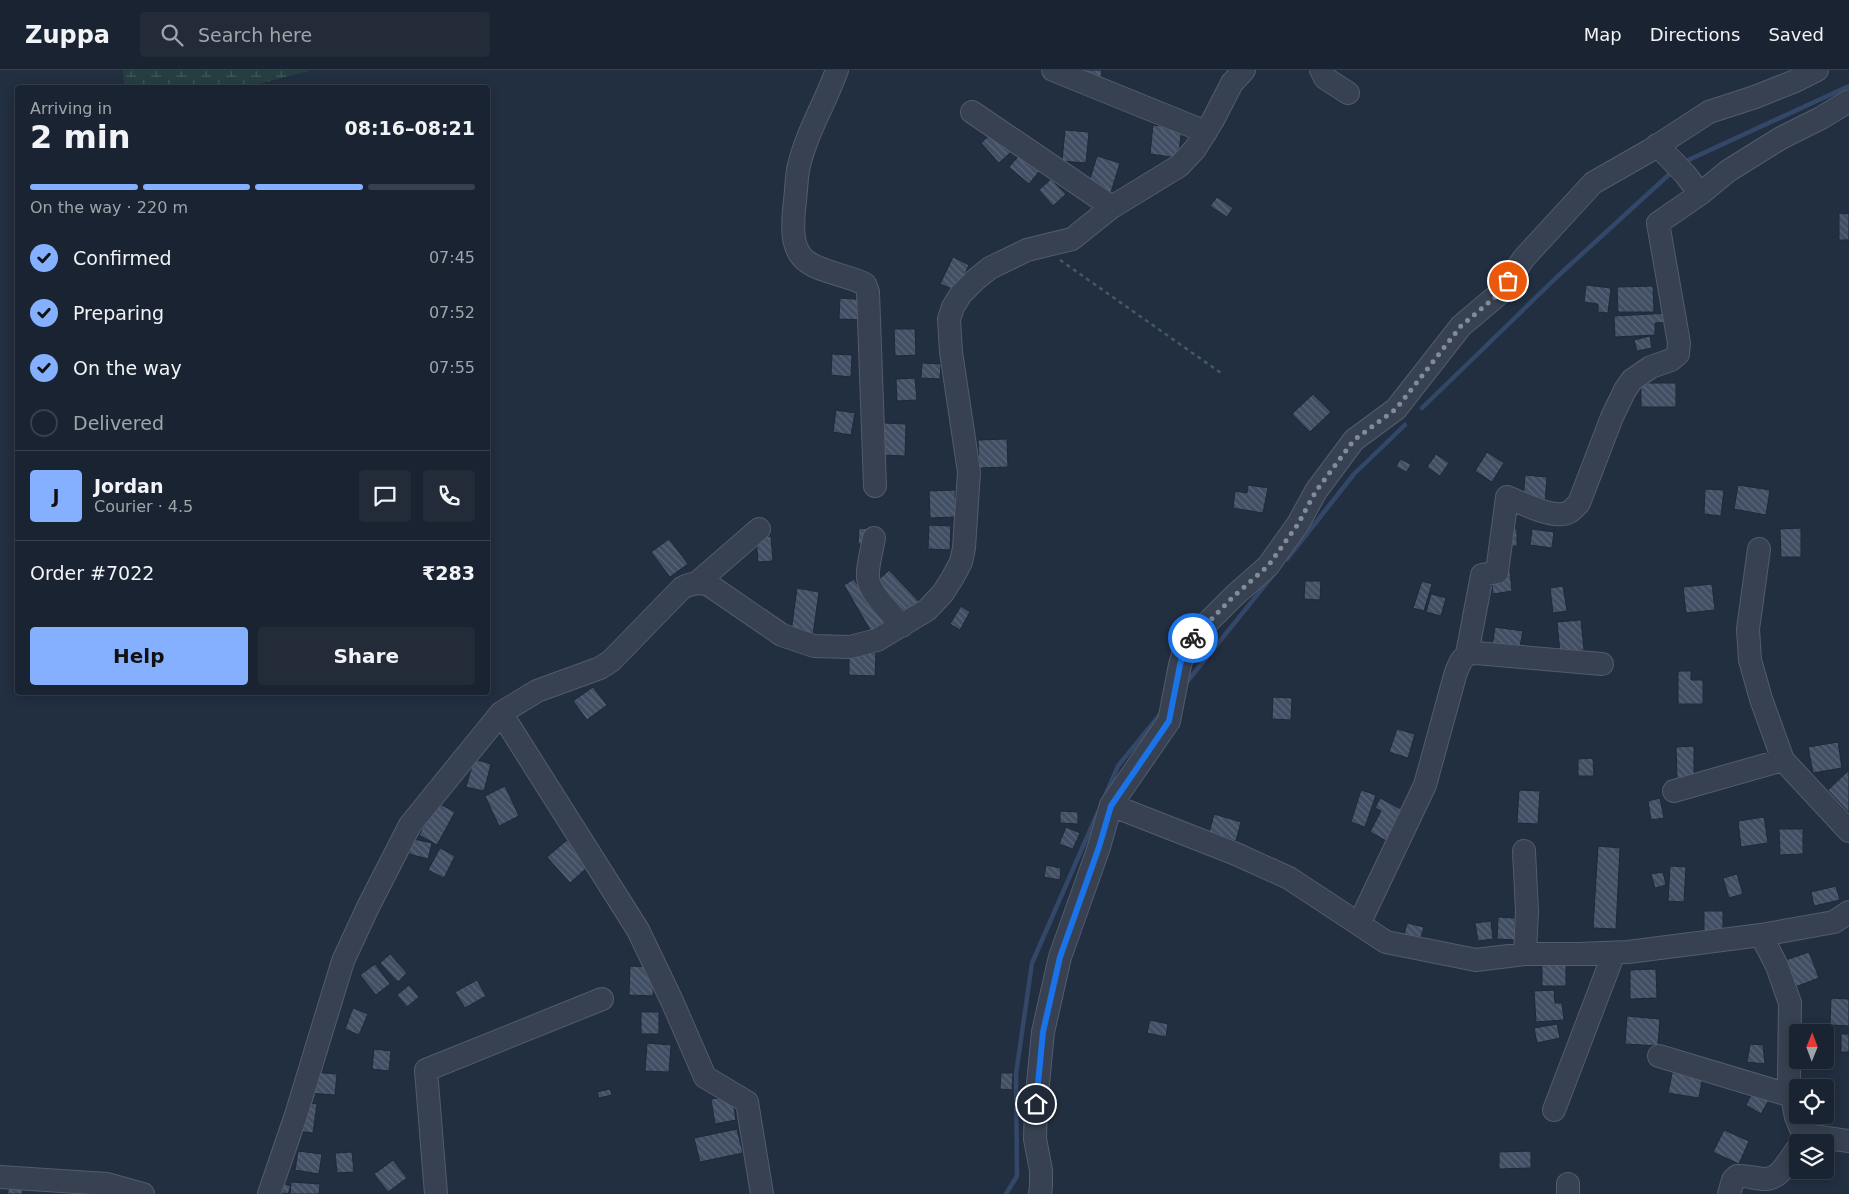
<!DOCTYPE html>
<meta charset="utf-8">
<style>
body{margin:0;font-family:"DejaVu Sans",sans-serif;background:#232b39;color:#f1f3f6;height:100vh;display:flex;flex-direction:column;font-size:19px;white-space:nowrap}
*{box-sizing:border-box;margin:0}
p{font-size:16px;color:#9fa4ab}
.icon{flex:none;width:28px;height:28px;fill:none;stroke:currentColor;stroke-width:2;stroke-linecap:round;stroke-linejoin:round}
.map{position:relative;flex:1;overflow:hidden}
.sheet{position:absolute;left:15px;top:15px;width:475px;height:610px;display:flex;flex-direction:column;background:#1a2331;border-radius:5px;box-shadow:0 2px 12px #0003,0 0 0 1px #38404d}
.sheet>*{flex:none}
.needle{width:32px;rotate:1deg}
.fabs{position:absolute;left:1789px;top:954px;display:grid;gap:10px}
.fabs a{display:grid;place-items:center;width:45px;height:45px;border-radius:5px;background:#1a2331;box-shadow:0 2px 12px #0003,0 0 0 1px #38404d;font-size:25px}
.pin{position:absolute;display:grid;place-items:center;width:42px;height:42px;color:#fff;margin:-21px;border:2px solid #fff;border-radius:50%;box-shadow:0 1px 5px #0007}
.courier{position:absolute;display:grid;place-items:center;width:50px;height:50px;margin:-25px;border:4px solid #1a73e8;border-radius:50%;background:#fff;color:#222;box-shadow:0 1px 6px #0007}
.overview em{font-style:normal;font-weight:700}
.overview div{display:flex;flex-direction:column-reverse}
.overview{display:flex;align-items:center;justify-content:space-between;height:85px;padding:0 15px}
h1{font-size:32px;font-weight:700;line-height:38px}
.bar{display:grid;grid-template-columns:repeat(4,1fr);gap:8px 5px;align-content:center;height:60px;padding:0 15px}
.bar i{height:6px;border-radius:4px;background:#38404d}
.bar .active{background:#84b0ff}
.bar p{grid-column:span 4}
.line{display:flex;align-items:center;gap:12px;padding:0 15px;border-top:1px solid #38404d}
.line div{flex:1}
.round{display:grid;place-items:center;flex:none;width:52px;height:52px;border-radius:5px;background:#232b39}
ol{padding:0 15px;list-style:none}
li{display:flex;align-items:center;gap:15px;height:55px}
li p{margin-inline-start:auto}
li .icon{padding:5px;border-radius:50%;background:#84b0ff;color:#111;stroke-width:4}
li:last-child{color:#9fa4ab}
li i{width:28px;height:28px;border:2px solid #38404d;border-radius:50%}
.action{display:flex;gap:10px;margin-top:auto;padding:10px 15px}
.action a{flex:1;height:58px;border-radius:5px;background:#84b0ff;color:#111;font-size:20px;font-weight:700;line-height:58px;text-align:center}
.action a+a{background:#232b39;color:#f1f3f6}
header{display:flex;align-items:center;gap:30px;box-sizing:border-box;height:70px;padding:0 25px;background:#1a2331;border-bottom:1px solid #38404d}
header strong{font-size:24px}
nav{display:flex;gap:28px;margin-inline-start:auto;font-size:18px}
.search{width:350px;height:45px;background:#232b39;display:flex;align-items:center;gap:12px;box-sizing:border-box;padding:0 18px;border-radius:5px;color:#9fa4ab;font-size:19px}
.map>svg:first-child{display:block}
.wetland{fill:url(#wetland-marsh)}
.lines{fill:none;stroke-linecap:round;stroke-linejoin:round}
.stream{stroke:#334768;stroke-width:4.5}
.building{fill:url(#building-back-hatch);stroke:#1e2838}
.minor-casing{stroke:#525c6b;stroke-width:24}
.path{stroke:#425b5f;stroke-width:2.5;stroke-dasharray:4 4;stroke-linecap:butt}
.minor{stroke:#374151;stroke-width:22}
.done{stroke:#808b9b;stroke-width:5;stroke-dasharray:0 9}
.route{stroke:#1a73e8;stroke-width:6}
</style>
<header>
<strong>Zuppa</strong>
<div class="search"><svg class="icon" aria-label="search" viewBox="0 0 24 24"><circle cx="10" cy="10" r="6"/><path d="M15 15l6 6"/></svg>Search here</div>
<nav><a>Map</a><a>Directions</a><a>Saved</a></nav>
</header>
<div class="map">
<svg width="1849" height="1124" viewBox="0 0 1849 1124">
<defs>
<pattern id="wetland-marsh" width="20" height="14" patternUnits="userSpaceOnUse" patternTransform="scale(1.25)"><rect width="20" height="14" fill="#243e42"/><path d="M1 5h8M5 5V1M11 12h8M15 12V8" fill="none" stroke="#41585c"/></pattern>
<pattern id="building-back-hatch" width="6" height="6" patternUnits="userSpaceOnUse" patternTransform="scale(1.25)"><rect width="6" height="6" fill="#414e64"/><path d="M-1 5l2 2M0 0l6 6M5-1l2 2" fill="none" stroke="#5a6679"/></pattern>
</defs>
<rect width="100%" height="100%" fill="#222f41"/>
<path class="wetland" d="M123,0h189l-65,17h-123z"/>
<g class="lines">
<path class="stream" d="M1684,92l165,-76
M1422,338l137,-133 115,-105
M1287,489l67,-85 51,-49
M1186,613l88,-109
M1105,726l13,-30 44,-54
M1006,1124l11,-18 -1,-102 16,-111 66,-151"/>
</g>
<path class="building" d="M1078,0h24l-1,7 -24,-5z
M1153,55l29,4 -4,29 -28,-4z
M996,59l25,14 -22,20 -18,-20z
M1065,60l24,2 -3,31 -24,-2z
M1022,82l20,16 -13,16 -20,-17z
M1097,86l23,7 -9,29 -23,-7z
M1051,109l15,15 -13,12 -14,-16z
M1217,127l16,11 -6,9 -17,-11z
M1839,143l10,1v26h-10z
M953,187l16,8 -12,26 -17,-7z
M1586,215l25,3 -3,25 -10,-1v-8l-14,-2z
M1653,216l1,26h-36l-1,-25z
M840,228l27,2 -1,20 -27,-1z
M1670,243v9l-15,1v12l-40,2 -1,-21z
M894,259h21l1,26 -21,1z
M1650,266l2,12 -15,3 -3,-11z
M832,284l20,1 -1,22 -20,-2z
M922,293l19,1 -1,15 -19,-1z
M915,308l2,22 -20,1 -1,-22z
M1641,313h35v24h-35z
M1313,324l18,18 -21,20 -18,-18z
M836,340l19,3 -4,22 -18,-3z
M884,353l22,1 -1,32 -22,-1z
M1007,369l1,28 -29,1 -1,-28z
M1487,382l17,11 -12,19 -17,-11z
M1436,384l13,9 -9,13 -13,-9z
M1400,389l11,5 -4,8 -11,-5z
M1525,405l22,2 -2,25 -22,-1z
M1248,415l20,3 -5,25 -30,-5 2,-17 12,2z
M1738,415l32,5 -4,25 -32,-6z
M1705,419l19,1 -3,26 -17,-2z
M955,420l1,27 -26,1 -1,-27z
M929,455l22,1 -1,24 -22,-1z
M859,458l9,1 -1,15h-9z
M1499,458l18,1v17h-18z
M1801,458v29h-20l-1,-28z
M1532,459l22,3 -2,16 -22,-3z
M771,466l2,25 -15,1 -2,-25z
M669,469l19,25 -18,13 -19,-25z
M889,500l36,38 -22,4 -28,-29z
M1510,501l2,20 -19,3 -2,-20z
M854,509l12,20 28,30 -18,11 -32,-55z
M1305,511h16l-1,19 -16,-1z
M1422,511l10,3 -8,27 -11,-3z
M1712,514l3,26 -29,3 -3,-26z
M1563,516l4,25 -14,2 -3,-25z
M797,518l22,4 -6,43 -22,-3z
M1431,524l15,4 -5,18 -15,-4z
M961,536l9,6 -10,18 -10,-6z
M1581,550l3,30 -24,3 -3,-31z
M1495,557l28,4 -4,21 -27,-4z
M849,582l27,1 -1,23 -26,-1z
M1678,601h13v9h12v24h-25z
M593,617l14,18 -20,15 -14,-19z
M1273,627l19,1 -1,22 -19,-1z
M1397,659l18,5 -7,24 -19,-6z
M1838,672l4,26 -29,5 -5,-26z
M1694,676v31l-17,1 -1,-31z
M1593,688l1,18h-16v-17z
M474,689l17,5 -7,27 -18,-4z
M1848,701l1,1v41l-21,-23z
M505,716l14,30 -20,10 -14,-30z
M1361,720l15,5 -11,32 -14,-5z
M1519,720l21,1 -2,33 -21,-1z
M1380,728l28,15 -16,31 -22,-12 11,-21 -6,-3z
M1660,728l4,20 -13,2 -3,-19z
M436,732l19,10 -18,33 -18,-10z
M1060,741l18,1v12l-18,-1z
M1214,744l27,8 -5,19 -27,-8z
M1764,747l4,26 -27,4 -3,-26z
M1066,757l14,6 -7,16 -14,-5z
M1779,759h24v25l-23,1z
M413,769l19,4 -4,16 -19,-5z
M567,770l23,25 -20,18 -23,-26z
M1598,776l22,2 -4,81 -23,-1z
M440,778l15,8 -11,22 -16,-8z
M1046,795l15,3 -1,12 -16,-3z
M1670,796l16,1 -2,35 -16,-1z
M1663,802l3,13 -11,3 -4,-14z
M1737,804l6,20 -14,4 -6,-20z
M1836,816l4,14 -26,6 -3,-14z
M1704,841h19v21h-19z
M1498,847l17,1v22l-18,-1z
M1491,851l2,18 -15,2 -3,-18z
M1407,853l17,4 -4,13 -16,-5z
M1809,882l10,26 -29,11 -10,-27z
M390,884l17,19 -9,9 -18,-19z
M1542,887h24v29h-24z
M375,894l15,20 -14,11 -16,-20z
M630,896l19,1 5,10 -1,19 -24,-1z
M1656,899l1,29 -27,1v-29z
M477,910l9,16 -21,12 -10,-16z
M409,915l10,12 -12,10 -10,-12z
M1554,920l1,13h7l2,17 -28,2 -2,-31z
M1831,928l18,1v27l-19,-1z
M353,938l15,6 -9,21 -14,-6z
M641,942h18v22h-18z
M1627,946l33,3 -2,27 -33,-2z
M1150,950l18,4 -2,13 -19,-4z
M1557,954l3,14 -23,5 -3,-15z
M1841,964h8v18h-8z
M647,973l24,2 -2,27 -24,-1z
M1750,974l13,1 2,19 -18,-2z
M374,979l17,2 -2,20 -17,-2z
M1673,999l30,6 -4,23 -31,-5z
M311,1002l26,2 -2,21 -26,-2z
M1001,1003h12l-1,17 -12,-1z
M610,1019l2,6 -13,3 -2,-6z
M1754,1019l16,9 -9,16 -15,-9z
M732,1026l4,24 -21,4 -4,-25z
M301,1032l16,2 -4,29 -16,-2z
M737,1059l6,24 -43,9 -6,-24z
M1724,1060l25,11 -10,23 -26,-12z
M298,1081l24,3 -3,20 -24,-4z
M1531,1081v17l-32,1v-17z
M352,1082l2,20 -17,1 -2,-20z
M393,1090l14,18 -19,14 -14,-18z
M280,1112l11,4 -3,8 -11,-2z
M291,1112l29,2 -1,10h-29z
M9,1117l14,3 -1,4h-15z"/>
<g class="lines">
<g class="minor-casing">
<path id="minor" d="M837,0c-12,34 -32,65 -39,100 -2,13 -2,26 -4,39 -1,15 -3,35 8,48 11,14 46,18 63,27l3,8 7,194
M1053,0l153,62
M1321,0l4,8 23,15
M972,42l140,95
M1657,75l28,29 15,20
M874,468c-2,13 -7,27 -6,40 1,15 24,36 34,48
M1759,479l-11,80 2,31 11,39 22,61 66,71
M698,512l61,-53
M1467,584l15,-79 15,-3 10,-75c15,6 40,19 55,17 8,0 12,-6 17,-11l33,-86 13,-27 7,-10 19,-13 20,-7 7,-6 1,-11 -21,-120 42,-29 28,-23 53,-33 40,-20 28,-17
M501,643l137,217 34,71 33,76 42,25 15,92
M1674,721l109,-31
M1111,735l125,49 53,24 97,64 90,18 49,-6h53l50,-2 133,-17
M1524,781l3,60 -2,43
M1849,842l-15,10 -73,13 16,31 13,37 -1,77 7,37 6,14 11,5 36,5
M1359,854l66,-139 31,-113 5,-11 6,-7 9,-1 126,11
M1659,986l133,40
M1554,1040l60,-157
M0,1107l107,7 36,10
M1568,1114v10
M269,1124l27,-79 47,-154 25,-54 42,-82 91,-112 36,-22 63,-23 11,-7 71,-73c10,-5 16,-6 27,-3l73,50 32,11 36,1 27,-7 50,-30 16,-17 10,-16 8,-15 3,-14 5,-76 -18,-120 -2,-33 4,-12 8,-13 14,-14 15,-12 37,-18 45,-11 40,-32 67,-41 16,-17 18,-29 19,-37 12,-13
M436,1124l-10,-124 176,-71
M1040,1124l1,-7v-17l-6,-31 1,-35 7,-72 17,-75 39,-110 12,-42 58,-84 11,-56 6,-21 48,-48 34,-30 30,-42 18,-33 38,-51 42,-31 65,-83 39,-33 24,-35 69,-75 56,-32 60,-39 46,-15 40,-16 22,-11
M1729,1124l4,-14 4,-4c10,-1 18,3 28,3 16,0 24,-20 33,-31"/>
</g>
<path class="path" d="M1060,190l161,113"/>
<use href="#minor" class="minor"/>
</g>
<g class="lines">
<path class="done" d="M1193,568l41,-42 34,-30 30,-42 18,-33 38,-51 42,-31 65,-83 39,-33 8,-12"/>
<path class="route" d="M1036,1034l7,-72 17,-75 39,-110 12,-41 58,-85 11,-56 6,-21 7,-6"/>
</g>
</svg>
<div class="fabs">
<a><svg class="needle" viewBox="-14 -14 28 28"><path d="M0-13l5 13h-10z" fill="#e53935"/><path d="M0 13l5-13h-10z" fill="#9fa4ab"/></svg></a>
<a><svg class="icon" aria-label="locate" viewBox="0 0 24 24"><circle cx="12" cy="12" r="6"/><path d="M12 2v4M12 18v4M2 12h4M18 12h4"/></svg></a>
<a><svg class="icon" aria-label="layers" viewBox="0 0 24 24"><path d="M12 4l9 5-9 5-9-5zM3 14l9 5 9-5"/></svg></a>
</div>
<div class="pin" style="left:1508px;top:211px;background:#ea580c"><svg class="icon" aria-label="bag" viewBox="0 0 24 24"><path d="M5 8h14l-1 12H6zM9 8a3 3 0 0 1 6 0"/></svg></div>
<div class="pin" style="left:1036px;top:1034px;background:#1f2937"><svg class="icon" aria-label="home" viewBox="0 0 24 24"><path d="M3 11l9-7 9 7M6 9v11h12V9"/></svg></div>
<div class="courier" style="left:1193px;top:568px"><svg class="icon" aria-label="bike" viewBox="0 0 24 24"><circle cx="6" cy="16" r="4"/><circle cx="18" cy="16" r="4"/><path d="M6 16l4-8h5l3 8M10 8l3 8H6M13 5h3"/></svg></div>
<section class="sheet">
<div class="overview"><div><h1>2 min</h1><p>Arriving in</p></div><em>08:16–08:21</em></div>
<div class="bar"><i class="active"></i><i class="active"></i><i class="active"></i><i></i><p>On the way · 220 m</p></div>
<ol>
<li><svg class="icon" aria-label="check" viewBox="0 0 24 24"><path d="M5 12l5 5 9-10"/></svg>Confirmed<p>07:45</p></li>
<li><svg class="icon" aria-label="check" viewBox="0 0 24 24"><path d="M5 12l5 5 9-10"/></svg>Preparing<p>07:52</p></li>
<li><svg class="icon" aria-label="check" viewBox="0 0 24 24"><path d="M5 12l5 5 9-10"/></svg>On the way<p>07:55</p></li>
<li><i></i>Delivered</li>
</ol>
<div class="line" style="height:90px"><b class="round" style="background:#84b0ff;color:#111">J</b><div><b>Jordan</b><p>Courier · 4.5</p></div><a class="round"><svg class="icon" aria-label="chat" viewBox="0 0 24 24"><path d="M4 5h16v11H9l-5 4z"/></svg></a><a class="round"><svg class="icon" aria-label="phone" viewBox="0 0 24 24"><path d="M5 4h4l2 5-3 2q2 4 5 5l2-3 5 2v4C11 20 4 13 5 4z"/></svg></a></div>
<div class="line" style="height:65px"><div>Order #7022</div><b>₹283</b></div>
<div class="action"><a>Help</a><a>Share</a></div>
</section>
</div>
